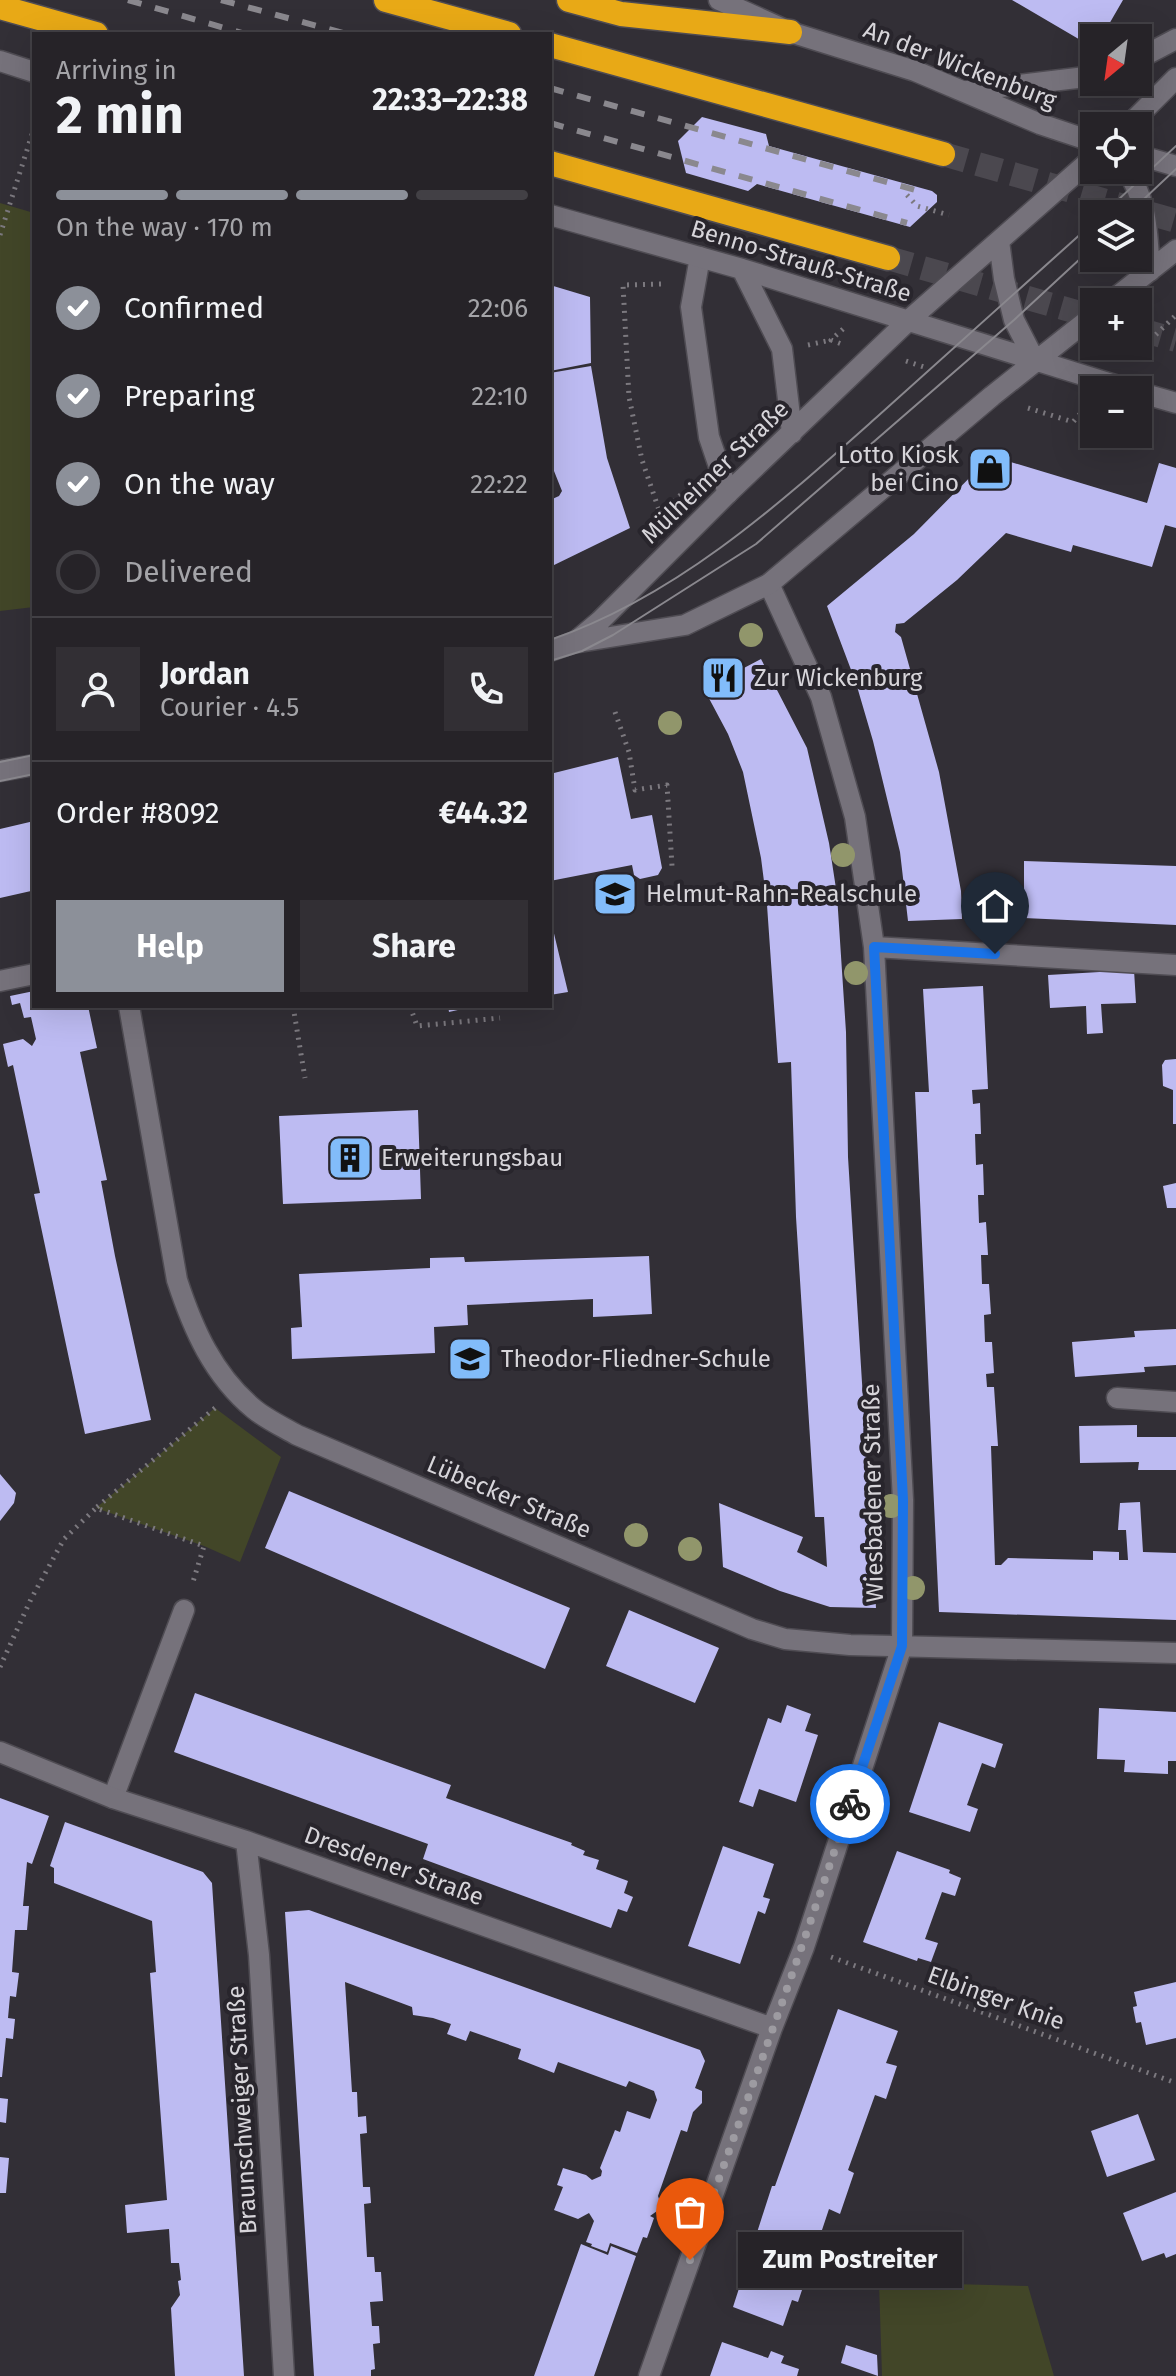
<!DOCTYPE html>
<meta charset="utf-8">
<style>
body{margin:0;font-family:"Fira Sans",sans-serif;background:#322f34;color:#f1f3f6;height:100vh;display:flex;flex-direction:column;font-size:30px;white-space:nowrap}
*{box-sizing:border-box;margin:0}
p{font-size:26px;color:#a4a4a8}
.icon{flex:none;width:44px;height:44px;fill:none;stroke:currentColor;stroke-width:2;stroke-linecap:round;stroke-linejoin:round}
.map{position:relative;flex:1;overflow:hidden}
.details{position:absolute;left:32px;top:32px;width:520px;height:976px;display:flex;flex-direction:column;background:#262328;border-radius:0px;box-shadow:0 8px 32px #0002,0 0 0 2px #424045}
.details>*{flex:none}
.needle{width:52px;rotate:209deg}
.tools{position:absolute;left:1080px;top:24px;display:grid;gap:16px}
.tools a{display:grid;place-items:center;width:72px;height:72px;border-radius:0px;background:#262328;box-shadow:0 8px 32px #0002,0 0 0 2px #424045;font-size:40px}
.pin{position:absolute;display:grid;place-items:center;width:68px;height:68px;color:#fff;margin:-82px -34px;border-radius:50% 50% 50% 0;rotate:-45deg;box-shadow:0 0 8px #0007}
.pin .icon{rotate:45deg}
.courier{position:absolute;display:grid;place-items:center;width:80px;height:80px;margin:-40px;border:6px solid #1a73e8;border-radius:50%;background:#fff;color:#222;box-shadow:0 2px 10px #0007}
.bubble{position:absolute;height:56px;border-radius:0px;background:#262328;box-shadow:0 8px 32px #0002,0 0 0 2px #424045;font-size:26px;font-weight:700;line-height:56px;text-align:center}
.head em{font-style:normal;font-weight:700}
.head div{display:flex;flex-direction:column-reverse}
.head{display:flex;align-items:center;justify-content:space-between;height:136px;padding:0 24px}
h1{font-size:52px;font-weight:700;line-height:60px}
.bar{display:grid;grid-template-columns:repeat(4,1fr);gap:12px 8px;align-content:center;height:96px;padding:0 24px}
.bar i{height:10px;border-radius:6px;background:#424045}
.bar .selected{background:#8c9099}
.bar p{grid-column:span 4}
.line{display:flex;align-items:center;gap:20px;padding:0 24px;border-top:2px solid #424045}
.line div{flex:1}
.round{display:grid;place-items:center;flex:none;width:84px;height:84px;border-radius:0px;background:#322f34}
ol{padding:0 24px;list-style:none}
li{display:flex;align-items:center;gap:24px;height:88px}
li p{margin-inline-start:auto}
li .icon{padding:8px;border-radius:50%;background:#8c9099;color:#fff;stroke-width:4}
li:last-child{color:#a4a4a8}
li i{width:44px;height:44px;border:4px solid #424045;border-radius:50%}
.action{display:flex;gap:16px;margin-top:auto;padding:16px 24px}
.action a{flex:1;height:92px;border-radius:0px;background:#8c9099;color:#fff;font-size:32px;font-weight:700;line-height:92px;text-align:center}
.action a+a{background:#322f34;color:#f1f3f6}
.map>svg:first-child{display:block}
.green{fill:#424628}
.building{fill:#bdbbf2}
.lines{fill:none;stroke-linecap:round;stroke-linejoin:round}
.motorway-tunnel{stroke:#4b484f;stroke-width:24;stroke-dasharray:24 12;stroke-linecap:butt}
.service-casing{stroke:#4f4c53;stroke-width:23}
.minor-casing{stroke:#4f4c53;stroke-width:23}
.tertiary-casing{stroke:#4f4c53;stroke-width:23}
.secondary-casing{stroke:#4f4c53;stroke-width:23}
.motorway-casing{stroke:#4f4c53;stroke-width:27}
.path{stroke:#7c797f;stroke-width:5;stroke-dasharray:2 6;stroke-linecap:butt}
.service{stroke:#76727b;stroke-width:20}
.minor{stroke:#76727b;stroke-width:20}
.tertiary{stroke:#76727b;stroke-width:20}
.secondary{stroke:#76727b;stroke-width:20}
.motorway{stroke:#e8a916;stroke-width:24}
.tram{stroke:#8a888e;stroke-width:2}
.rail{stroke:#8a888e;stroke-width:6;stroke-dasharray:14 14;stroke-linecap:butt}
.tree{fill:#91966b}
.done{stroke:#9d9ba1;stroke-width:8;stroke-dasharray:0 14.4}
.route{stroke:#1a73e8;stroke-width:10}
.labels{text-anchor:middle;stroke-width:8;stroke-linejoin:round;paint-order:stroke}
.street-label{font-size:24px;fill:#d7d5da;stroke:#28252c}
.poi-label{font-size:24px;fill:#d7d5da;stroke:#28252c;text-anchor:start}
</style>
<div class="map">
<svg width="1176" height="2376" viewBox="0 0 1176 2376">
<rect width="100%" height="100%" fill="#322f36"/>
<path class="green" d="M0,203l34,10v394l-34,4z
M215,1408l66,49 -41,105 -36,-16 -108,-38z
M879,2282l149,4 26,90h-172z"/>
<path class="building" d="M1012,0h111l-22,38h-7v10z
M702,117l64,17 3,12 163,45 5,4v7l-27,25 -153,-43 -9,7 -62,-18 -8,-32z
M550,285l40,12 1,66 -41,8z
M591,366l16,92 23,70 -80,39v-67l9,-4 3,-5 -8,-20h-4v-98z
M991,456l156,47 12,-40 17,5v60l-11,-3 -13,42 -79,-22 -2,7 -65,-19 -49,47 -53,43 -8,1 -1,8 6,5 38,135 22,119 1,28 -54,2 -8,-69 -27,-111 -17,-58 -29,-77 87,-72z
M761,659l46,89 22,95 8,52 9,137 2,125 28,451 -46,-1 -50,-16 -57,-24 -4,-64 84,34 -6,15 30,15 -3,-50h-9l-19,-300 -5,-155 -13,1 -11,-158 -6,-47 -18,-86 -15,-38 -24,-45z
M618,757l13,62 21,-4 10,53 -4,7 -18,4 -6,-4 -2,-10 -82,16v-107z
M34,821v75l-3,-5 -31,7v-69z
M1024,861l152,5v59l-152,-7z
M551,921l17,71 -18,3v-73z
M1134,970l2,33 -35,1 2,29 -16,1 -1,-28 -36,2 -2,-33z
M983,986l5,103 -16,1 1,14 7,-1 1,31h-6l1,31 7,-1 1,31h-6l1,28 7,-1 2,33h-7l1,29h7l2,30 -7,1 1,27h7l2,31 -8,1 1,13h7l4,59h-7l4,119h6l7,-7 85,2v-9l26,1v8h9l-2,-30h-8l2,-27 20,-1 3,50 33,1v67l-237,-8 -24,-520h14l-6,-103z
M34,991v15h54l9,42 -17,4 27,128 -6,1 14,75 36,164 -66,14 -51,-240 6,-1 -27,-128 -5,2 -5,-23 20,-5 9,7 4,-7 -5,-22 -7,1 -4,-15 -8,2 -2,-9z
M448,1006h23v1l-22,5z
M1176,1059v65h-3v-34l-10,-4 -1,-21 3,-5z
M418,1110l3,89 -138,5 -4,-88z
M1176,1183v25h-9l-4,-22z
M649,1256l3,58 -59,3v-18l-126,6 1,20 -34,2 1,26 -143,6 -1,-31 11,-1 -3,-53 131,-6v-10l34,-1 1,5z
M1176,1329v36l-32,2 1,5 -70,5 -3,-35 63,-5 -1,-6z
M1137,1425v12h39v33h-38l1,-8 -59,1 -1,-37z
M0,1474l16,19 -2,10 -14,18z
M289,1491l281,117 -25,61 -280,-121z
M629,1610l90,38 -24,55 -89,-37z
M195,1693l256,92 -5,13 126,45 -1,2 14,6 -2,4 16,5 -3,9 32,12 -4,12 9,4 -6,15 -9,-3 -7,19 -188,-69 5,-15 -254,-92z
M787,1705l24,9 -6,17 13,4 -22,67 -37,-13 -6,18 -14,-5 29,-84 13,5z
M1099,1708l77,4v49h-8v13l-44,-2 1,-12 -28,-1z
M939,1722l64,22 -8,24 -13,-5 -15,42 11,4 -8,23 -61,-20z
M0,1798l49,18 -17,48 -5,-2 -4,44h6l-2,24h-12l-3,42 7,1 -3,24 -6,-1 -2,22 7,1 -2,20 -7,-1 -4,39h-2z
M65,1822l138,50 9,11 32,493h-69l-4,-68 9,-13 -2,-14 3,-1 -2,-17h-8l-2,-34 -42,4 -2,-28 42,-5 -17,-227 6,-1 -4,-51 -98,-38v-15l-4,-2z
M723,1846l51,18 -11,33 7,2 -5,15 -7,-3 -18,53 -52,-18z
M897,1851l53,19 -1,3 12,5 -6,18 -13,-4 -8,22 -9,25 13,4 -7,19 -13,-4 -1,3 -54,-19z
M309,1910l391,140 5,11 -10,27 7,3v12l-9,9 -6,20 -6,-2 -23,66 2,6 -3,9 -7,5 4,2 -7,20 -4,-1 -6,16 -27,-10 -3,9 -16,-6 1,-2 -6,-2 8,-21 -5,-8 -11,6 -24,-9 9,-23 -6,-2 6,-17 23,7 6,5 9,-4 1,-5 -2,-3 15,-38 5,2 7,-21 23,8 7,-19 -3,-9 -25,-10 -3,6 -68,-25 -4,11 -36,-14 3,-10 -51,-18 -4,10 -19,-7 4,-10 -18,-6 -20,-3 -1,-8 -67,-25 7,110h5l1,25 8,-1 1,17 -7,1 3,53h7l1,16 -7,1 3,53h7l1,15h6l2,29 -13,1 2,24h7l1,17 -7,1 2,25 -4,1v6h-57l-29,-464z
M1176,1982v56l-30,7 -5,-23 -5,1 -3,-16 4,-1 -3,-14z
M838,2009l60,22 -12,32 11,3 -11,33 -11,-4 -27,75 6,3 -14,41 -11,-5 -31,93 -6,-2 -9,26 -50,-19 39,-121h3z
M0,2098l8,1 -2,24 -6,-1z
M1138,2114l17,46 -48,17 -16,-46z
M0,2157l9,1 -3,35h-6z
M1176,2192v62l-10,4 -2,-5 -22,8 -19,-48z
M581,2244l27,11 3,-9 25,10 -42,120h-60z
M722,2342l46,16 3,-7 13,5 -3,7 18,6 -2,7h-87z
M846,2345l31,10 1,21 -37,-13z"/>
<g class="lines">
<path class="motorway-tunnel" d="M943,154l233,67
M888,258l206,59
M1138,329l38,11"/>
<g class="service-casing">
<path id="service" d="M700,257l-9,50 18,130 19,56
M0,981l34,-7
M1117,1398l59,4
M113,1798l71,-188"/>
</g>
<g class="minor-casing">
<path id="minor" d="M874,947l302,18
M129,1006l48,274c16,49 36,95 77,129 12,10 29,18 43,26l455,194 33,10 65,6 326,8
M0,1752l113,46 133,43 526,187
M246,1841l13,114 25,421
M649,2376l123,-348 32,-81 98,-301 1,-146 -29,-553 -19,-130 -34,-120 -52,-113"/>
</g>
<g class="tertiary-casing">
<path id="tertiary" d="M719,0l71,32 125,39 125,53 54,18
M1138,59l38,-20
M967,91l127,-15"/>
</g>
<g class="secondary-casing">
<path id="secondary" d="M0,61l34,11
M1128,126l48,-48
M1138,155l38,11
M1126,170c22,29 21,65 24,101
M550,215l192,54 389,121
M999,241l5,38 10,41 21,41
M742,269l40,80 10,84
M1110,302l66,-52
M1138,392l38,11
M579,642l106,-17 84,-41 223,-188 102,-81
M550,651l25,-9 25,-21 128,-128 181,-173 185,-163
M0,771l34,-6"/>
</g>
<g class="motorway-casing">
<path id="motorway" d="M386,0l123,34
M569,0l52,14 169,18
M0,7l96,27
M550,45l393,109
M550,163l338,95"/>
</g>
<path class="path" d="M907,195l10,11 32,9
M0,235l34,-107
M661,284l-38,1 6,112 13,63 18,53 25,-22
M843,329l-12,11 13,5
M808,345l23,-5
M1133,357l43,-42
M906,361l18,6
M1028,408l45,14 13,-15
M615,712l14,40 6,38 32,-5 5,81
M293,1006l12,72
M410,1006l7,20 83,-8
M97,1507l118,-99
M0,1667l31,-68 33,-60 32,-31 108,38 -12,39
M831,1957l345,126"/>
<use href="#service" class="service"/>
<use href="#minor" class="minor"/>
<use href="#tertiary" class="tertiary"/>
<use href="#secondary" class="secondary"/>
<use href="#motorway" class="motorway"/>
<path class="tram" d="M1103,214l73,-68
M1128,214l48,-45
M550,640c128,-44 229,-136 328,-224 72,-64 144,-129 216,-194
M550,661l32,-10 31,-16 143,-91 258,-224 80,-74
M0,762l34,-7
M0,781l34,-7"/>
<path class="rail" d="M128,0l117,34
M221,0l126,34
M550,88l376,105
M550,123l357,100"/>
</g>
<g class="tree">
<circle cx="751" cy="635" r="12"/>
<circle cx="670" cy="723" r="12"/>
<circle cx="843" cy="855" r="12"/>
<circle cx="856" cy="973" r="12"/>
<circle cx="891" cy="1506" r="12"/>
<circle cx="636" cy="1535" r="12"/>
<circle cx="690" cy="1549" r="12"/>
<circle cx="913" cy="1588" r="12"/>
</g>
<g class="lines">
<path class="done" d="M690,2260c54,-152 110,-303 160,-456"/>
<path class="route" d="M850,1804l52,-158 1,-146 -29,-553 121,7"/>
</g>
<defs>
<g id="shop-square" transform="scale(2.3)"><rect x="-9" y="-9" width="18" height="18" rx="4" fill="#82bcfa" stroke="#28252c"/><path d="M-5-2.5h2.3a2.7 3.5 0 0 1 5.4 0H5L5.5 6h-11ZM-1.5-2.5h3a1.5 2.3 0 0 0-3 0Z" fill="#111"/></g>
<g id="restaurant-square" transform="scale(2.3)"><rect x="-9" y="-9" width="18" height="18" rx="4" fill="#82bcfa" stroke="#28252c"/><path d="M-5-6h1v4h1v-4h1v4h1v-4h1v5L-1.5 .5V6h-2V.5L-5-1ZM5-6V6H3V1.5H1.5Q1.5-4 5-6Z" fill="#111"/></g>
<g id="school-square" transform="scale(2.3)"><rect x="-9" y="-9" width="18" height="18" rx="4" fill="#82bcfa" stroke="#28252c"/><path d="M0-5L7-2L0 1L-7-2ZM-4 1L0 2.5L4 1V4Q0 6-4 4Z" fill="#111"/></g>
<g id="building-square" transform="scale(2.3)"><rect x="-9" y="-9" width="18" height="18" rx="4" fill="#82bcfa" stroke="#28252c"/><path d="M-4-6H4V6H1V3H-1V6H-4ZM-2.5-4.3h1.7v1.8h-1.7ZM.8-4.3h1.7v1.8H.8ZM-2.5-1h1.7V.8h-1.7ZM.8-1h1.7V.8H.8Z" fill="#111"/></g>
</defs>
<g fill-rule="evenodd">
<use href="#shop-square" x="990" y="469"/>
<use href="#restaurant-square" x="723" y="678"/>
<use href="#school-square" x="615" y="894"/>
<use href="#building-square" x="350" y="1158"/>
<use href="#school-square" x="470" y="1359"/>
</g>
<g class="labels">
<g class="street-label">
<text transform="translate(960 65) rotate(21)" y="8">An der Wickenburg</text>
<text transform="translate(801 261) rotate(17)" y="8">Benno-Strauß-Straße</text>
<text transform="translate(715 472) rotate(-44)" y="8">Mülheimer Straße</text>
<text transform="translate(873 1493) rotate(-91)" y="8">Wiesbadener Straße</text>
<text transform="translate(509 1497) rotate(23)" y="8">Lübecker Straße</text>
<text transform="translate(394 1866) rotate(20)" y="8">Dresdener Straße</text>
<text transform="translate(996 1998) rotate(20)" y="8">Elbinger Knie</text>
<text transform="translate(242 2110) rotate(-93)" y="8">Braunschweiger Straße</text>
</g>
<g class="poi-label">
<text x="959" y="463" text-anchor="end">Lotto Kiosk<tspan x="959" dy="28">bei Cino</tspan></text>
<text x="754" y="686">Zur Wickenburg</text>
<text x="646" y="902">Helmut-Rahn-Realschule</text>
<text x="381" y="1166">Erweiterungsbau</text>
<text x="501" y="1367">Theodor-Fliedner-Schule</text>
</g>
</g>
</svg>
<div class="tools">
<a><svg class="needle" viewBox="-14 -14 28 28"><path d="M0-13l5 13h-10z" fill="#e53935"/><path d="M0 13l5-13h-10z" fill="#a4a4a8"/></svg></a>
<a><svg class="icon" aria-label="locate" viewBox="0 0 24 24"><circle cx="12" cy="12" r="6"/><path d="M12 2v4M12 18v4M2 12h4M18 12h4"/></svg></a>
<a><svg class="icon" aria-label="layers" viewBox="0 0 24 24"><path d="M12 4l9 5-9 5-9-5zM3 14l9 5 9-5"/></svg></a>
<a>+</a>
<a>−</a>
</div>
<div class="pin" style="left:690px;top:2260px;background:#ea580c"><svg class="icon" aria-label="bag" viewBox="0 0 24 24"><path d="M5 8h14l-1 12H6zM9 8a3 3 0 0 1 6 0"/></svg></div>
<div class="pin" style="left:995px;top:954px;background:#1f2937"><svg class="icon" aria-label="home" viewBox="0 0 24 24"><path d="M3 11l9-7 9 7M6 9v11h12V9"/></svg></div>
<div class="courier" style="left:850px;top:1804px"><svg class="icon" aria-label="bike" viewBox="0 0 24 24"><circle cx="6" cy="16" r="4"/><circle cx="18" cy="16" r="4"/><path d="M6 16l4-8h5l3 8M10 8l3 8H6M13 5h3"/></svg></div>
<div class="bubble" style="left:738px;top:2232px;width:224px">Zum Postreiter</div>
<section class="details">
<div class="head"><div><h1>2 min</h1><p>Arriving in</p></div><em>22:33–22:38</em></div>
<div class="bar"><i class="selected"></i><i class="selected"></i><i class="selected"></i><i></i><p>On the way · 170 m</p></div>
<ol>
<li><svg class="icon" aria-label="check" viewBox="0 0 24 24"><path d="M5 12l5 5 9-10"/></svg>Confirmed<p>22:06</p></li>
<li><svg class="icon" aria-label="check" viewBox="0 0 24 24"><path d="M5 12l5 5 9-10"/></svg>Preparing<p>22:10</p></li>
<li><svg class="icon" aria-label="check" viewBox="0 0 24 24"><path d="M5 12l5 5 9-10"/></svg>On the way<p>22:22</p></li>
<li><i></i>Delivered</li>
</ol>
<div class="line" style="height:144px"><a class="round"><svg class="icon" aria-label="person" viewBox="0 0 24 24"><circle cx="12" cy="8" r="4"/><path d="M4 21q1-7 8-7t8 7"/></svg></a><div><b>Jordan</b><p>Courier · 4.5</p></div><a class="round"><svg class="icon" aria-label="phone" viewBox="0 0 24 24"><path d="M5 4h4l2 5-3 2q2 4 5 5l2-3 5 2v4C11 20 4 13 5 4z"/></svg></a></div>
<div class="line" style="height:104px"><div>Order #8092</div><b>€44.32</b></div>
<div class="action"><a>Help</a><a>Share</a></div>
</section>
</div>
